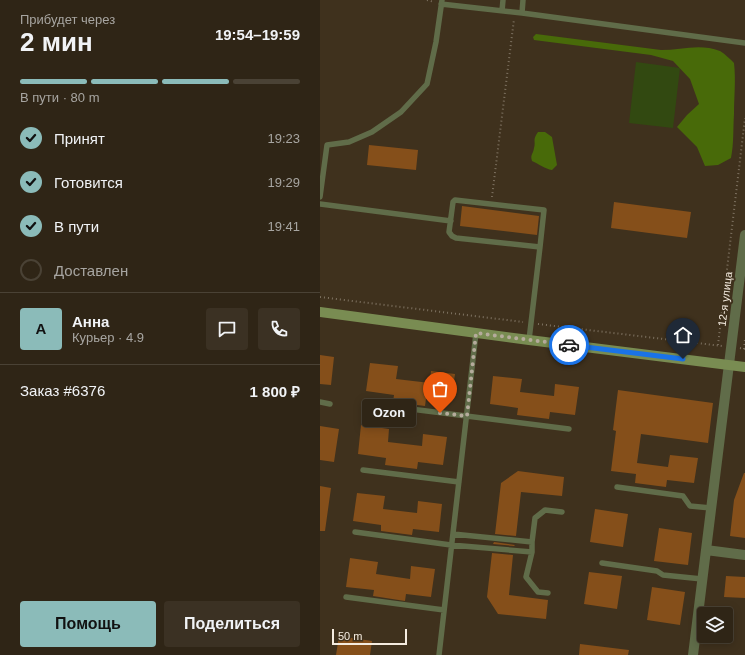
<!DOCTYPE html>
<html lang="ru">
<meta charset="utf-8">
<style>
body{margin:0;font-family:Helvetica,sans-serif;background:#3b3123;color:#f1f3f6;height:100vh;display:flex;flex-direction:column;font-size:15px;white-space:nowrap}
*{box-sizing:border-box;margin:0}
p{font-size:13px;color:#a7a5a1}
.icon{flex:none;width:22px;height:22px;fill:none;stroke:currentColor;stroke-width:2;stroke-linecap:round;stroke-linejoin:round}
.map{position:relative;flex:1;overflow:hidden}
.sheet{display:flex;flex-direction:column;background:#2f2516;width:320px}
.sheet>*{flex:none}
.controls{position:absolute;left:377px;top:607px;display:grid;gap:8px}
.controls a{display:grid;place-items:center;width:36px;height:36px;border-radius:4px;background:#2f2516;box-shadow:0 2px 10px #0003,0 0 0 1px #4a4235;font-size:20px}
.scale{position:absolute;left:12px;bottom:10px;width:75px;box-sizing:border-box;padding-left:4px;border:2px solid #f5ece0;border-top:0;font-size:11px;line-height:14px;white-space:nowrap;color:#f5ece0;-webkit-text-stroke:3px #3f311d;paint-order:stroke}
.pin{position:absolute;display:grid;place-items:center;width:34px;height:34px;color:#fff;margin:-41px -17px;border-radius:50% 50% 50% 0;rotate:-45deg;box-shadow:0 0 4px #0007}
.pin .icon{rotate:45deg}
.courier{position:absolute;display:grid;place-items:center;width:40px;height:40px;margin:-20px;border:3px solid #1a73e8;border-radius:50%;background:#fff;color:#222;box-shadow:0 1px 5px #0007}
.bubble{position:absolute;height:28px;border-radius:4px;background:#2f2516;box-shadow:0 2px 10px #0003,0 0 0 1px #4a4235;font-size:13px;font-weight:600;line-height:28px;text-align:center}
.headline em{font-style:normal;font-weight:600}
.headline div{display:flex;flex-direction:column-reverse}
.headline{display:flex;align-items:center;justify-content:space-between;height:68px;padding:0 20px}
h1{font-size:26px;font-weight:600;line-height:30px}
.bar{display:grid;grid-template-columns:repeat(4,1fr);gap:6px 4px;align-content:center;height:48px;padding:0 20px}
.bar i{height:5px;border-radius:3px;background:#4a4235}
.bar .current{background:#8bbbb9}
.bar p{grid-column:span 4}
.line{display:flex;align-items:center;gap:10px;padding:0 20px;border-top:1px solid #4a4235}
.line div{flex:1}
.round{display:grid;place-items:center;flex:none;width:42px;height:42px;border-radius:4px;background:#3b3123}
ol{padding:0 20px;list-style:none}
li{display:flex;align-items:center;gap:12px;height:44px}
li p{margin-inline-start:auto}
li .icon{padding:4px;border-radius:50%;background:#8bbbb9;color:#111;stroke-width:4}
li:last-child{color:#a7a5a1}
li i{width:22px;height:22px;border:2px solid #4a4235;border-radius:50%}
.primary-button{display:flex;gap:8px;margin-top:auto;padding:8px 20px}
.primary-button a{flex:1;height:46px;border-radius:4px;background:#8bbbb9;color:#111;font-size:16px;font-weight:600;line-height:46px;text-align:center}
.primary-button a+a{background:#3b3123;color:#f1f3f6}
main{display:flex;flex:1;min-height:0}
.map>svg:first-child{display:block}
.green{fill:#324911}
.forest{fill:#486a09}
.building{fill:#854f1a}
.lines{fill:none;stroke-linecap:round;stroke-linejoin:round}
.path{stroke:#7e7261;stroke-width:2;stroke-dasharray:1 3;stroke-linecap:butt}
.lane{stroke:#606c49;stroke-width:5.5}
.street{stroke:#606c49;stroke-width:10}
.secondary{stroke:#798c52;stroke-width:10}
.done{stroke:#b5ab9c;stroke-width:4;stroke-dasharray:0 7.2}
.route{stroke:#1a73e8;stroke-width:5}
.labels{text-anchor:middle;stroke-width:4;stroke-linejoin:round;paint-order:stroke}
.street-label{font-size:11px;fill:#f5ece0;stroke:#3f311d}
</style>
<main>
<section class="sheet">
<div class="headline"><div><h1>2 мин</h1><p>Прибудет через</p></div><em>19:54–19:59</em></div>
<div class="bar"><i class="current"></i><i class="current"></i><i class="current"></i><i></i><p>В пути · 80 m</p></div>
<ol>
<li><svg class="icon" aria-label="check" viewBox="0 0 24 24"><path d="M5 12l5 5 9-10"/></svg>Принят<p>19:23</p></li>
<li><svg class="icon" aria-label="check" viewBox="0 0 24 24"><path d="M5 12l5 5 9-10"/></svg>Готовится<p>19:29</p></li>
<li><svg class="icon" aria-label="check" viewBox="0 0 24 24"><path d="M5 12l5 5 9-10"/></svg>В пути<p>19:41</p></li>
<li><i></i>Доставлен</li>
</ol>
<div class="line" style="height:72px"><b class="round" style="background:#8bbbb9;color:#111">А</b><div><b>Анна</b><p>Курьер · 4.9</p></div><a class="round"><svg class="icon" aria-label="chat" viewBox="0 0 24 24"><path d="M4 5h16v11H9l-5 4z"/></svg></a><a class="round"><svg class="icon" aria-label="phone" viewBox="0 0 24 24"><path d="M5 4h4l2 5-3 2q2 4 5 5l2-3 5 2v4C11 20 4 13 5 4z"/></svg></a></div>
<div class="line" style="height:52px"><div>Заказ #6376</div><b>1 800 ₽</b></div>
<div class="primary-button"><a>Помощь</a><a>Поделиться</a></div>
</section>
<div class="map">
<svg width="425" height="655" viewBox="0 0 425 655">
<rect width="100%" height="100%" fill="#3f311d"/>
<path class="green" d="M316,62l44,6 -7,60 -44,-5z"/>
<path class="forest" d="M216,34l125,16c20,0 39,-7 59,1 5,3 10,8 14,12 2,17 0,34 0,51 -1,15 0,29 -3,44l-13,7 -13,1 -8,-19 -20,-20 10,-12 12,-11 -9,-25 -17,-18 -22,-6 -117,-15 -1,-3z
M218,132h7l7,5 5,28 -5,5c-7,-1 -13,-6 -20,-9 -2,-7 1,-6 2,-13 2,-7 -2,-8 4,-16z"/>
<path class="building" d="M49,145l49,5 -2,20 -49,-5z
M294,202l77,10 -4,26 -76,-10z
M142,206l77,10 -2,19 -77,-9z
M0,355l14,2 -3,28 -11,-1z
M50,363l28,3 -2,13 34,4 1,-12 24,3 -4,28 -25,-3 -1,7 -32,-4 1,-7 -28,-4z
M173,376l29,3 -2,13 34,4 1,-12 24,3 -4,28 -25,-3 -1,7 -32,-4 1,-7 -28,-4z
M298,390l95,13 -5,40 -67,-9 -4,29 31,4 2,-12 28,3 -4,25 -27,-3 -1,7 -31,-4 1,-9 -25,-3 5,-40 -3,-1z
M41,425l28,4 -1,13 34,4 1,-12 24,3 -4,28 -25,-3 -1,7 -32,-4 1,-7 -28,-4z
M0,426l19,3 -5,33 -14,-2z
M198,471l46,6 -2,19 -41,-4 -5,44 -21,-2 6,-51z
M424,473h1v65l-15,-2 4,-36z
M0,486l11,2 -6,43h-5z
M37,493l28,3 -2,13 34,4 1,-12 24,3 -3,28 -26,-3 -1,6 -31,-4v-6l-28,-4z
M275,509l33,5 -5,33 -33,-5z
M339,528l33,5 -4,32 -34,-4z
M174,542l21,3 -1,1 -21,-2z
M172,553l21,2 -4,40 39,5 -2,19 -48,-5 -11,-17z
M30,558l28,4 -2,12 34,5 1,-13 24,3 -4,28 -25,-3 -1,7 -32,-5 1,-6 -28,-3z
M269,572l33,4 -5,33 -33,-5z
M406,576l19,1v21l-21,-1z
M332,587l33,5 -5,33 -33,-5z
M19,636l33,5 -2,14h-34z
M260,644l49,6 -1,5h-49z"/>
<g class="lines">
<path class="path" d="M107,0l7,2
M172,197l22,-178
M0,297l203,25
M218,324l184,22
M398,345l27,-227
M420,348l5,1
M424,349l1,-10"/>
<path class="lane" d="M121,4l81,9 223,30
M182,11l1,-11
M202,13l1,-13
M0,197l7,-52 22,-3 23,-10 29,-20 26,-28 9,-42 6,-42
M0,204l131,17
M209,340l11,-93 -84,-9 -4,-2 -3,-4 4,-30 2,-2 89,10 -4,37
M0,402l10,2
M51,404l198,25
M43,470l96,12
M297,487l66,9 7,10 21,2
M35,532l96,13 81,7v-10l-79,-8
M212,542l3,-24 10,-8 17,2
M212,552l-6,25 12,15 10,1
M282,563l55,8 6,4 39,4
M26,597l98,13
M119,655l37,-322"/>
<path class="street" d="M386,550l39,5
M373,655l52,-420"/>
<path class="secondary" d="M0,312l209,28 216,27"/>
</g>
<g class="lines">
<path class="done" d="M120,413l27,3 9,-83 93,12"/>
<path class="route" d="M249,345l114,14"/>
</g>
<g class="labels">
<g class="street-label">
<text transform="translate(405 299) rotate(-83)" y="4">12-я улица</text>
</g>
</g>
</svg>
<div class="controls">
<a><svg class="icon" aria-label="layers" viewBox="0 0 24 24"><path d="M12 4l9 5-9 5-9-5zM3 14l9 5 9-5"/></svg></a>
</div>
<div class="scale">50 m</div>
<div class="pin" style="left:120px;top:413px;background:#ea580c"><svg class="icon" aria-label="bag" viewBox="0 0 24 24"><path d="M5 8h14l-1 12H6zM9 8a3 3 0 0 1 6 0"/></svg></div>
<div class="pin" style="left:363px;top:359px;background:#1f2937"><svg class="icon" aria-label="home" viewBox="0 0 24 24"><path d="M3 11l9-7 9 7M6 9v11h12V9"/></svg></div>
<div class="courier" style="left:249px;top:345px"><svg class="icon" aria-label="car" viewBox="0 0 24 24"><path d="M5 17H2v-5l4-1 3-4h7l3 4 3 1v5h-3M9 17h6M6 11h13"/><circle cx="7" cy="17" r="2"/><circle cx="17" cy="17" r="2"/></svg></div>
<div class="bubble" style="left:42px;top:399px;width:54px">Ozon</div>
</div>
</main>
